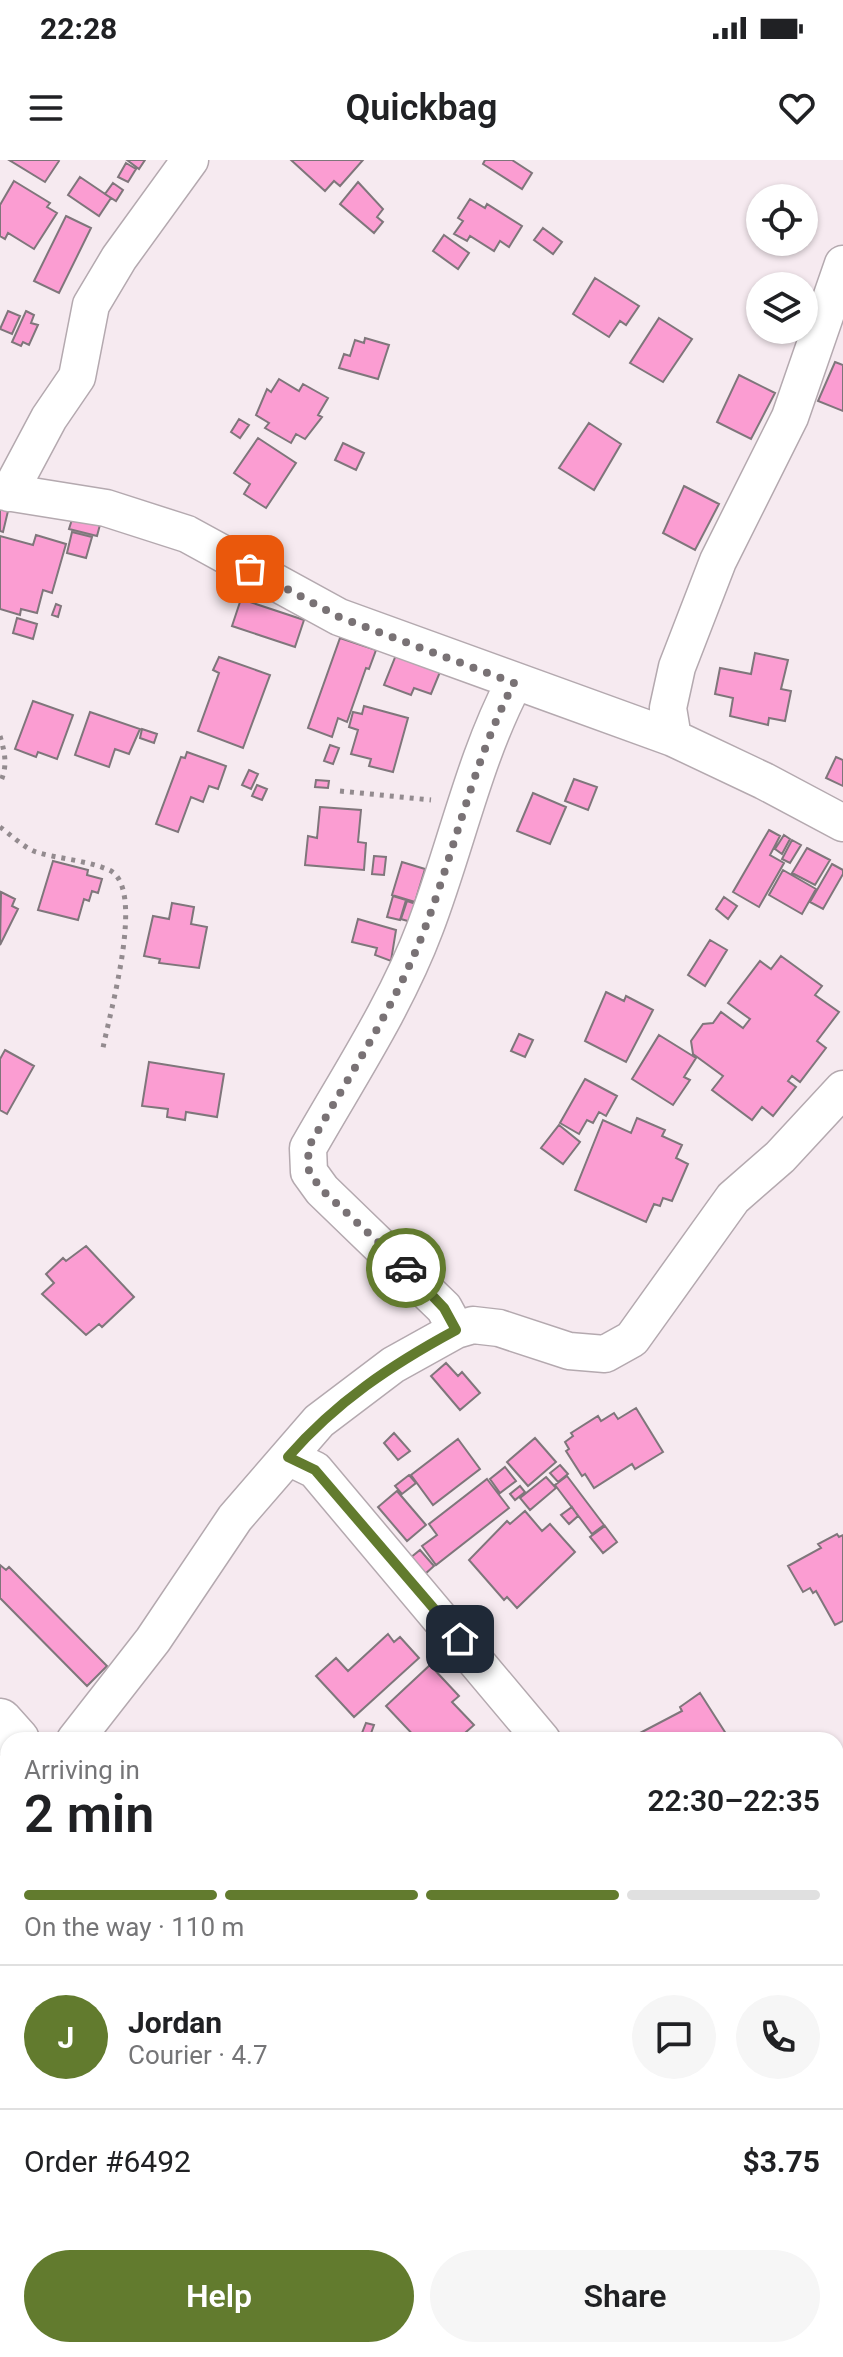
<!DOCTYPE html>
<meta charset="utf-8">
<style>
body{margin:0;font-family:Roboto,sans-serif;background:#f6f6f6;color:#202124;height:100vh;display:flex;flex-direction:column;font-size:30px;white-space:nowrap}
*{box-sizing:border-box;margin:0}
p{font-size:26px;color:#757577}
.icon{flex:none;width:44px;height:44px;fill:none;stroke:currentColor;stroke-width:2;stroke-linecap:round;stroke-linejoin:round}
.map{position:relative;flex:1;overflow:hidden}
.panel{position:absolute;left:0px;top:1572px;width:844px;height:626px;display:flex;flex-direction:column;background:#fff;border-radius:24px 24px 0 0;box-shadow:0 2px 6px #0004}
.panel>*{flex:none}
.buttons{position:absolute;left:746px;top:24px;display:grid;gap:16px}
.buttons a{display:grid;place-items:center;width:72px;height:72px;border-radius:50%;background:#fff;box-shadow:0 2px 6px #0004;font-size:40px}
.pin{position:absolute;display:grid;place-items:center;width:68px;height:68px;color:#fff;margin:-34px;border-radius:16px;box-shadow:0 4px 12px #0006}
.courier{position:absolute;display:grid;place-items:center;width:80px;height:80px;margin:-40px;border:6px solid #627b2e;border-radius:50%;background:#fff;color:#222;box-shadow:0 2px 10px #0007}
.summary em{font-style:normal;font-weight:600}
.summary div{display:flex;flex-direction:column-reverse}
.summary{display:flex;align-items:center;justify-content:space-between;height:136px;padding:0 24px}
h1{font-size:52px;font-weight:600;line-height:60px}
.bar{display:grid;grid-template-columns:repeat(4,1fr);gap:12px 8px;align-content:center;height:96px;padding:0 24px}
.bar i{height:10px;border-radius:6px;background:#e0e0e0}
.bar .active{background:#627b2e}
.bar p{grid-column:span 4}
.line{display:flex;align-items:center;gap:20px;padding:0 24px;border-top:2px solid #e0e0e0}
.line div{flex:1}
.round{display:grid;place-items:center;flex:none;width:84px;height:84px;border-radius:42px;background:#f6f6f6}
.primary-button{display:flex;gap:16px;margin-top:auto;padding:16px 24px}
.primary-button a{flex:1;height:92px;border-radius:48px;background:#627b2e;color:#fff;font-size:32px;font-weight:600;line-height:92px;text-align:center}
.primary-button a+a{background:#f6f6f6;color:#202124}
.status{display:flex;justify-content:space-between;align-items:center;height:56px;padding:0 40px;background:#fff;direction:ltr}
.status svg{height:22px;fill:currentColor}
header{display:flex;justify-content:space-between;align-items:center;height:104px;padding:0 24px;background:#fff;font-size:36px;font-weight:600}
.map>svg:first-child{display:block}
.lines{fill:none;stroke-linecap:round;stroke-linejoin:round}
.stream{stroke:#7d9d3c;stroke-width:10}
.building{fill:#fb9dd2;stroke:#7f767b;stroke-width:2}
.minor-casing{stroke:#b4a9af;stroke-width:39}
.tertiary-casing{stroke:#b4a9af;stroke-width:47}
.path{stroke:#938b8f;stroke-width:5;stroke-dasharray:4 6;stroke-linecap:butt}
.minor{stroke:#fff;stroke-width:36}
.tertiary{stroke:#fff;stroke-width:44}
.done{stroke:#797275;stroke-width:8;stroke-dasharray:0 14.4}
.route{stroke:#627b2e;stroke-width:10}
</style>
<div class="status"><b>22:28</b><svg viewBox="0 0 49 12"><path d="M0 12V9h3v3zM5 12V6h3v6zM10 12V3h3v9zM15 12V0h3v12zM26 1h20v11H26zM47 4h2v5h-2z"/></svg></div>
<header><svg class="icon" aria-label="menu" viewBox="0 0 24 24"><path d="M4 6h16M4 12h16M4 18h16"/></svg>Quickbag<svg class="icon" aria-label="heart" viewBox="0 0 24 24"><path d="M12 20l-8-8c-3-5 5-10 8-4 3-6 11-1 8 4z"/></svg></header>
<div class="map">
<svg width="843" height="2197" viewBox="0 0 843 2197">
<rect width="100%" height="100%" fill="#f6eaf0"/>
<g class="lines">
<path class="stream" d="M0,1694l8,-7"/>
</g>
<path class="building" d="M9,0h49l1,1 -14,21z
M127,0h18l-6,9z
M291,0h72l-23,26 -6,-5 -9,10z
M485,0h27l20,13 -10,16 -39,-25z
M126,3l10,6 -8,13 -10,-5z
M80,17l31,21 -12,18 -31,-21z
M14,21l36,22 -3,4 10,6 -23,36 -26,-16 -3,6 -5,-3v-31z
M358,22l25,27 -6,8 6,5 -9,11 -34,-29z
M113,23l10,7 -7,11 -11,-7z
M470,39l15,9 2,-4 35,22 -13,21 -9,-6 -6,10 -24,-15 -3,5 -13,-7 9,-13 -5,-3z
M66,56l25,12 -32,65 -25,-12z
M543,68l19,14 -9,12 -19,-14z
M444,75l25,18 -11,16 -25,-18z
M595,118l44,28 -13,19 -6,-4 -11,16 -36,-23z
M8,151l12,5 -8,18 -12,-5z
M26,151l8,4 -3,8 7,2 -9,20 -6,-3 -2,4 -9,-4z
M659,158l33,21 -29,43 -33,-19z
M365,178l24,7 -11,34 -39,-11 5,-14 6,2 5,-16 9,3z
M835,202l8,3v46l-25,-10z
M739,215l36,18 -24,46 -34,-17z
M279,219l20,12 4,-7 25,14 -10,17 4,2 -17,22 -9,-5 -5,9 -26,-15 4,-5 -13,-8 11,-26 4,3z
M239,259l10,6 -9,13 -9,-6z
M589,263l32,21 -27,46 -35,-22z
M258,278l38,25 -30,45 -22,-14 6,-10 -16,-11z
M343,283l21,10 -8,17 -21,-10z
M684,326l35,18 -24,46 -32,-17z
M0,349l8,2 -5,21 -3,-1z
M74,353l27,8 -4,15 -28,-7z
M72,372l20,5 -6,21 -19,-5z
M36,375l30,9 -14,49 -9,-3 -6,23 -16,-4 -1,6 -20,-6v-73l33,9z
M241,439l63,21 -9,27 -63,-21z
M56,444l5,2 -3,11 -6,-2z
M17,458l20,6 -4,15 -20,-6z
M340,478l36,12 -7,19 -3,-1 -19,54 -9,-4 -6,19 -24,-9z
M755,493l33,7 -7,29 10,2 -6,30 -16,-3 -1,7 -38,-9 3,-18 -18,-4 5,-26 31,6z
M396,495l44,17 -9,22 -17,-6 -3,7 -27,-10z
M219,497l51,18 -27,73 -45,-17 21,-58 -6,-3z
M33,541l40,14 -16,44 -19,-7 -2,5 -21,-8z
M364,546l44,12 -15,54 -24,-6 2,-7 -20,-5 7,-24 -9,-3 4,-15 9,2z
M90,552l50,17 -11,25 -14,-5 -6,18 -34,-12z
M142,569l15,5 -3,9 -14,-5z
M330,585l9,3 -6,16 -9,-3z
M187,592l39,14 -8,23 -9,-3 -6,16 -12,-5 -13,35 -22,-8 25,-67 4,1z
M836,597l7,3v26l-17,-8z
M249,610l9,4 -7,15 -9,-4z
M574,619l23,8 -9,23 -23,-9z
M316,620l13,1 -1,7 -13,-1z
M257,625l10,4 -5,11 -10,-4z
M533,633l33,14 -16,37 -33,-13z
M320,647l41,3 -3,32 8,1 -2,27 -59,-5 3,-29 9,2z
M769,670l11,6 -10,19 14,8 -25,44 -26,-15z
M784,675l6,4 -8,15 -7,-5z
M792,680l9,5 -11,18 -8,-4z
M807,688l23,12 -15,25 -23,-12z
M374,696l12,1 -2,18 -12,-1z
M53,701l35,9 -1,5 15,4 -4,14 -6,-2 -3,10 -5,-2 -6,21 -40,-10z
M402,702l23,7 -10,33 -23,-7z
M832,704l11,6v4l-20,35 -13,-7z
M783,710l33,19 -14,25 -33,-19z
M1,732l14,7 -3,7 6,3 -18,36z
M393,736l13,4 -6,20 -13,-3z
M724,737l13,9 -9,13 -12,-10z
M407,741l9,3 -5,18 -10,-3z
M172,743l22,4 -3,17 16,3 -8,41 -40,-5 1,-4 -16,-3 9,-40 16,3z
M358,759l38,11 -5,31 -16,-6 2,-7 -25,-6z
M710,780l17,10 -22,36 -17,-11z
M781,796l41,30 -7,9 24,17 -22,29 9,7 -26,34 -8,-6 -4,5 8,6 -23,29 -11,-9 -10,13 -40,-30 11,-14 -30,-22 -2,-13 12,-17 10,-1 8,-11 22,16 7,-9 -22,-16 32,-42 11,8z
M606,832l18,9 2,-5 27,14 -27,52 -41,-21z
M519,874l14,6 -8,17 -14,-6z
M659,875l37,23 -12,19 6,3 -17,25 -41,-26z
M5,890l29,16 -27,48 -7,-4v-51z
M149,902l75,12 -7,43 -31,-5 -1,8 -18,-3 1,-8 -26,-3z
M585,919l32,17 -11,20 -7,-4 -6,11 -6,-3 -8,14 -19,-11z
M637,958l28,12 -3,6 20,9 -6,13 12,6 -16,37 -9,-3 -3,8 -6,-2 -8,18 -71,-32 28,-70 28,13z
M559,965l21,17 -17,22 -22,-16z
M86,1086l48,51 -32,30 -3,-3 -13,11 -44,-41 12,-11 -8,-9 17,-16 3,3z
M446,1203l12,13 4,-4 18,21 -20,17 -29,-34z
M636,1248l27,44 -28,17 -3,-5 -38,24 -9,-14 -3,2 -16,-25 3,-2 -4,-7 8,-6 -2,-3 27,-17 3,5 13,-8 4,6z
M394,1273l16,18 -12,9 -14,-17z
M535,1278l21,24 -28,24 -21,-24z
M458,1279l22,30 -47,36 -22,-30z
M560,1305l8,9 -10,8 -8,-9z
M505,1307l11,14 -16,12 -10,-14z
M409,1315l7,8 -14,11 -7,-8z
M567,1316l37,49 -12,9 -37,-49z
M546,1317l10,11 -26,22 -10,-12z
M487,1319l22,29 -73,57 -14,-19 15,-11 -8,-11z
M520,1326l5,6 -10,8 -5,-6z
M397,1331l29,34 -19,16 -29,-34z
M572,1347l6,9 -9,8 -8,-9z
M525,1351l17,20 8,-7 25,28 -58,56 -10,-11 -3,3 -35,-40 38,-39 3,3z
M605,1366l12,16 -14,11 -13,-16z
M837,1374l2,3 4,-2v86l-8,4 -19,-34 -3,2 -3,-5 -7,4 -15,-26 33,-18 -3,-4z
M420,1390l14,16 -9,8 -15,-16z
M0,1405l6,5 3,-3 98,99 -20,20 -87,-88z
M388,1474l6,8 6,-5 19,21 -65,59 -38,-41 20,-18 12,13z
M430,1505l29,31 -7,6 22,23 -17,15h-39l-32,-34z
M700,1533l30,47h-86l-4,-7 42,-22 -2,-4z
M366,1563l8,2 -4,11 -8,-3z
M8,1712v75l-8,-9v-59z
M836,1803l6,17 -6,2z
M843,1841v53l-7,-14v-36z
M8,1884v63l-8,-7v-47z
M184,2190h60l4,7h-60z"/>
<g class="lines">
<g class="minor-casing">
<path id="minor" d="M0,331l106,17 81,26 152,83 334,121 91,43 79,42
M9,333l40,-75 28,-41 14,-72 28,-47 71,-98
M673,578l-5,-30 9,-41 41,-106 72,-144 53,-153
M456,1170l-12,-22 -122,-118 -13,-18 -1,-24c41,-72 88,-143 117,-220 31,-81 49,-169 89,-245
M288,1297l27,13 227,270
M75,1580l78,-100 82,-122 84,-97 74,-56 63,-35 17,-5 26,3 70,23 36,3 27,-15 101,-141 47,-41 63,-68
M836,1667l7,-1
M0,1671l8,-9
M8,2197l13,-7"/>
</g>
<g class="tertiary-casing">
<path id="tertiary" d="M0,1561l17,19
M499,2190l5,7"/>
</g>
<path class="path" d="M0,576c5,17 8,30 0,47
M340,631l91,9
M0,667c11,8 23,20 36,25 23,7 50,8 73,18 38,17 0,145 -6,178"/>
<use href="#minor" class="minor"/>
<use href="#tertiary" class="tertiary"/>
</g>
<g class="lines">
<path class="done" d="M250,409l89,48 175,66c-40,76 -58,164 -89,245 -29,77 -76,148 -117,220l1,24 13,18 84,78"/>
<path class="route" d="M406,1108l38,40 12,22c-65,35 -120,72 -168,127l27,13 145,169"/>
</g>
</svg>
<div class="buttons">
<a><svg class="icon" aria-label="locate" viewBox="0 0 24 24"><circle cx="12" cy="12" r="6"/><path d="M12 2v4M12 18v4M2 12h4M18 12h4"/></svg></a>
<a><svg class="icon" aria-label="layers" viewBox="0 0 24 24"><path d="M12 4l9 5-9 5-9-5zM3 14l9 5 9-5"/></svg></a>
</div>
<div class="pin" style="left:250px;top:409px;background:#ea580c"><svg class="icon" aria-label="bag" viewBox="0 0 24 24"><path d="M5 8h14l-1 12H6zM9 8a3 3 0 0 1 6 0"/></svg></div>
<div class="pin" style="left:460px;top:1479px;background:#1f2937"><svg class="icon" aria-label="home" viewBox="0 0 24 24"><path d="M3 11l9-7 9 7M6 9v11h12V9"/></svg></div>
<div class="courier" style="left:406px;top:1108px"><svg class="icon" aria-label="car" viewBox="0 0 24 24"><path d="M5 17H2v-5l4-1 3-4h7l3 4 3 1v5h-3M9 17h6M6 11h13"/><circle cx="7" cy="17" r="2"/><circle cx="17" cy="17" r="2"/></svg></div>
<section class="panel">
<div class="summary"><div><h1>2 min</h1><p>Arriving in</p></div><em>22:30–22:35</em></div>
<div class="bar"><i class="active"></i><i class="active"></i><i class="active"></i><i></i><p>On the way · 110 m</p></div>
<div class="line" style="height:144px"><b class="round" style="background:#627b2e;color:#fff">J</b><div><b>Jordan</b><p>Courier · 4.7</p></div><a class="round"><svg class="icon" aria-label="chat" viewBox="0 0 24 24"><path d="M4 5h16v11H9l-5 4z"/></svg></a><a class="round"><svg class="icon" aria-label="phone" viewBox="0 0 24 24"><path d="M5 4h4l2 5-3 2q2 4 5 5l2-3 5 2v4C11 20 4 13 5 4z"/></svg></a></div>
<div class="line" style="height:104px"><div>Order #6492</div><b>$3.75</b></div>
<div class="primary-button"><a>Help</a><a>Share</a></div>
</section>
</div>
